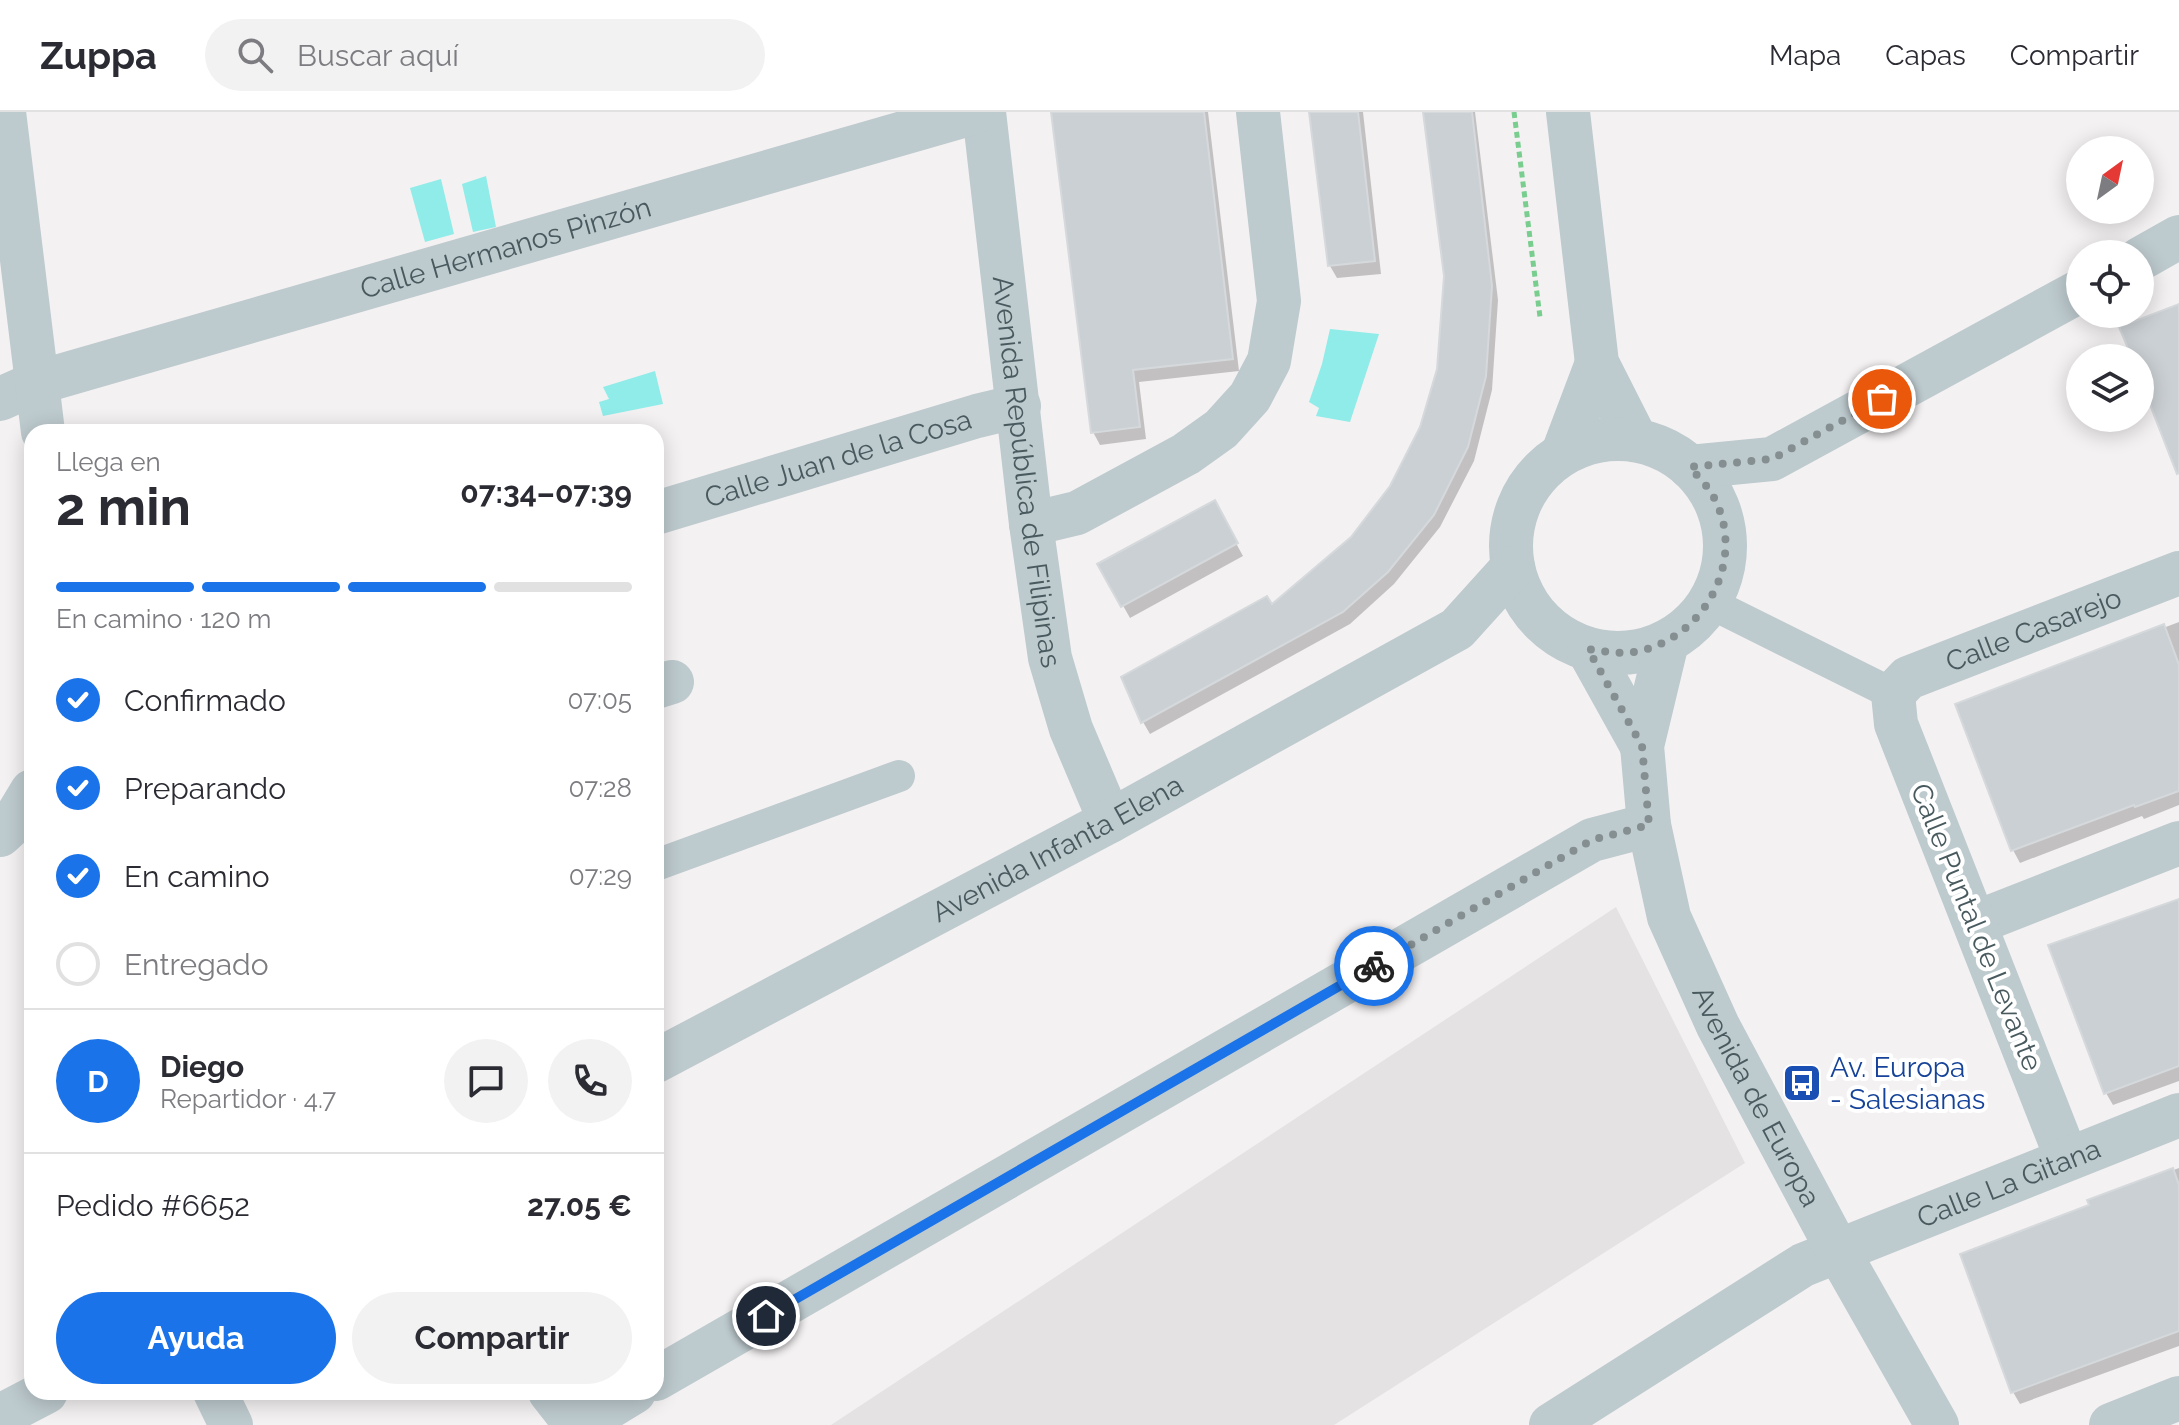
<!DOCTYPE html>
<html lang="es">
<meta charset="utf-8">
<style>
body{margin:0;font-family:Raleway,sans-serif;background:#f2f2f3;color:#2b2b33;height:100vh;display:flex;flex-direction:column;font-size:30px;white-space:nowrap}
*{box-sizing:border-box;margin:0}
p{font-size:26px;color:#7c7c81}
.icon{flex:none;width:44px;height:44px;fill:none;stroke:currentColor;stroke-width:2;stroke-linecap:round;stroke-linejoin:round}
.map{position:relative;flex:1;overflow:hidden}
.side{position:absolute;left:24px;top:312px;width:640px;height:976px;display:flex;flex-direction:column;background:#fff;border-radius:24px;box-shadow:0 4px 20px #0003}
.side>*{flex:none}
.needle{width:52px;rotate:33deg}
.tools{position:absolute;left:2066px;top:24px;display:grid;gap:16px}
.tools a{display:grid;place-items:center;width:88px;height:88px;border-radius:50%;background:#fff;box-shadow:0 4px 20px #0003;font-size:40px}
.pin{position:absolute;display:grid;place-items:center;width:68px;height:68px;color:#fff;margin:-34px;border:4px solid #fff;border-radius:50%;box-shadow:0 2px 8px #0007}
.courier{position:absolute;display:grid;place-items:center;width:80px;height:80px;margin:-40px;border:6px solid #1a73e8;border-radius:50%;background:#fff;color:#222;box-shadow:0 2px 10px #0007}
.overview em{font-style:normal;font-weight:700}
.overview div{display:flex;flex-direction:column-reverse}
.overview{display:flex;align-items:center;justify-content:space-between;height:136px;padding:0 32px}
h1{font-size:52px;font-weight:700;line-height:60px}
.bar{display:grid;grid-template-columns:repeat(4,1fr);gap:12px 8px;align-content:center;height:96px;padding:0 32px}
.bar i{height:10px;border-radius:6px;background:#e1e1e2}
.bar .selected{background:#1a73e8}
.bar p{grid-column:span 4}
.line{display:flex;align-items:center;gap:20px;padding:0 32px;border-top:2px solid #e1e1e2}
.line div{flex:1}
.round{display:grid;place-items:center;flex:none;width:84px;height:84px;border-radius:42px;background:#f2f2f3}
ol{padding:0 32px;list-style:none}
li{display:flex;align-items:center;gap:24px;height:88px}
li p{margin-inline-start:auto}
li .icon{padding:8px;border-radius:50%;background:#1a73e8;color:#fff;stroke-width:4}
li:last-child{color:#7c7c81}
li i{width:44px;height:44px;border:4px solid #e1e1e2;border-radius:50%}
.action{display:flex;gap:16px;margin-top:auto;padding:16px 32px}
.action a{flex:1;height:92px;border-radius:48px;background:#1a73e8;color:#fff;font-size:32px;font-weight:700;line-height:92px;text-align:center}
.action a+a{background:#f2f2f3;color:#2b2b33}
header{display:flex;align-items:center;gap:48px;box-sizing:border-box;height:112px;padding:0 40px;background:#fff;border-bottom:2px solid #e1e1e2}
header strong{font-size:38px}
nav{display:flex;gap:44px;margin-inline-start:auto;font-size:28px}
.search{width:560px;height:72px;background:#f2f2f3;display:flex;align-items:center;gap:20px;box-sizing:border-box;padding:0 28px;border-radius:44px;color:#7c7c81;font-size:30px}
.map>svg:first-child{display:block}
.education{fill:#e5e2e4}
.water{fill:#8fece8}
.shadow{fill:#0003}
.building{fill:#cbd0d4;stroke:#d5d9dc;stroke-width:2}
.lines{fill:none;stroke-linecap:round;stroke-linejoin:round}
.path{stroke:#79ce8f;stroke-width:5;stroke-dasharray:6 4;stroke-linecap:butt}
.pedestrian{stroke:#bdcace;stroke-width:32}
.minor{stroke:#bdcace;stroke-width:44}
.tertiary{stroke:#bdcace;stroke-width:44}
.done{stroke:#858f92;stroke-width:8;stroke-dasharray:0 14.4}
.route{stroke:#1a73e8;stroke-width:10}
.labels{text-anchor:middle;stroke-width:8;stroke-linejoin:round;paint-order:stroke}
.street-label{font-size:28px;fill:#495a5f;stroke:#fff}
.transit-label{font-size:28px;fill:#164399;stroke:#fff;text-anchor:start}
</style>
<header>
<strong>Zuppa</strong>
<div class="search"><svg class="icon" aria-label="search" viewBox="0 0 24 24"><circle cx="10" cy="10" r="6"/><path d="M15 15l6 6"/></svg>Buscar aquí</div>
<nav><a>Mapa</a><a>Capas</a><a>Compartir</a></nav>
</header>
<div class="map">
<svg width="2179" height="1313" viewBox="0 0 2179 1313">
<rect width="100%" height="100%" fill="#f4f1f2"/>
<path class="education" d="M1616,795l129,256 -411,262h-503z"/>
<path class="water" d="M486,64l10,51 -23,5 -11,-48z
M441,67l13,55 -29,8 -15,-54z
M1330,217l49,5 -29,88 -34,-6 3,-8 -10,-6 13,-38z
M655,259l8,33 -60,12 -4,-14 10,-3 -6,-12z"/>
<path class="shadow" d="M1053,0h155l31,259 -100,11 7,57 -46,6 -7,-13z
M1312,0h51l18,162 -44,4 -7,-12z
M1425,0h50l23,188 -6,90 -18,71 -34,66 -46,57 -44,40 -200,110 -7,-12 128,-115 82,-69 39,-51 30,-59 17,-58 7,-94z
M1214,391l29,53 -113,62 -30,-53z
M2179,510v183l-35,14 -2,-3 -122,47 -7,-13 -56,-144z
M2179,788v181l-66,24 -7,-12z
M2179,1056v178l-159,58 -7,-12 78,-186 -2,-5z"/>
<path class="building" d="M1051,0h153l29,247 -100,11 7,57 -49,6z
M1309,0h49l17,149 -47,5z
M1423,0h49l20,174 -6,90 -18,71 -34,68 -46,57 -45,40 -202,111 -20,-46 146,-81 5,8 79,-67 39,-51 30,-59 17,-58 7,-93z
M2179,192v169l-2,1 -37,-95v-21h-8l-13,-31z
M1215,388l23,43 -117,64 -24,-43z
M2164,512l15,41v126l-44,16 -1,-2 -123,46 -56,-147z
M2179,787v167l-75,28 -56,-149z
M2173,1056l6,17v146l-168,62 -51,-139 129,-49 -2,-5z"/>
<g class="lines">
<path class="path" d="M1514,0l26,205"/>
<path class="pedestrian" d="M1710,491l183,91
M656,753l243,-89"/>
<g class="minor">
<path id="s1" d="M984,0l47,412 19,134 21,71 39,92"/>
<path id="s2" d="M0,287l36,-16 940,-271"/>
<path id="s3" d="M656,401l321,-97 42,-10"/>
<path d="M1031,412l46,-11 109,-59 35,-25 29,-32 19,-36 10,-60 -21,-189"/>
<path d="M656,575l16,-5"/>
<path d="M0,723l12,-11 20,-33"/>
<path d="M1975,811l204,-80"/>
<path id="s4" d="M2067,1047l-171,-435 -3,-30 15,-16 271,-105"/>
<path d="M656,1267l936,-539 57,-15"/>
<path d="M215,1280l16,33"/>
<path d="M580,1313l54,-33"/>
<path id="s5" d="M1551,1313l252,-160 376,-150"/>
<path d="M2111,1313l68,-27"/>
</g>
<g class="tertiary">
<path d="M4,0l39,320"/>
<path d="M1568,0l29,251 39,77"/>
<path d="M2140,147l39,-22"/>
<circle cx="1618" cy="434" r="107"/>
<path d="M1563,341l34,-90"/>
<path d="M1690,355l82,-8 308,-168"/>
<path id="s6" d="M1667,530l-25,104 7,79 20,92 49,109 119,223 100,176"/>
<path d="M1588,537l54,97"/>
<path id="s7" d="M656,949l454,-240 347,-192 56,-62"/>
<path d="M550,1280l26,33"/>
<path d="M0,1304l46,-24"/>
</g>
</g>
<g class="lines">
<path class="done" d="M1374,854l218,-126 57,-15 -7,-79 -54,-97c19,3 38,6 56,1 66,-18 105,-98 66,-159 -6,-9 -14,-16 -20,-24l82,-8 110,-60"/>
<path class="route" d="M766,1204l608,-350"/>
</g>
<defs>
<g id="bus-square" transform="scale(2)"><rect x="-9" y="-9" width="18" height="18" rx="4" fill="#1a4fb4" stroke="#fff"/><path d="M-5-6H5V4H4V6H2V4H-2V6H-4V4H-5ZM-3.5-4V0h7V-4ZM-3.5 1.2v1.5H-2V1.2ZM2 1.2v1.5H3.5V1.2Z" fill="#fff"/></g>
</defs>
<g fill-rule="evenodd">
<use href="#bus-square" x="1802" y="971"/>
</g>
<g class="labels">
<g class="street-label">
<text dy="10" stroke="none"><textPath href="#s2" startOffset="528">Calle Hermanos Pinzón</textPath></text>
<text dy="10" stroke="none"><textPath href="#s3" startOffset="190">Calle Juan de la Cosa</textPath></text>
<text dy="10" stroke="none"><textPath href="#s1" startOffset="362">Avenida República de Filipinas</textPath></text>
<text dy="10" stroke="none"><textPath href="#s4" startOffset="654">Calle Casarejo</textPath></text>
<text dy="10" stroke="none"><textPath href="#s7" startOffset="454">Avenida Infanta Elena</textPath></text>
<text transform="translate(1977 815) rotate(68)" y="10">Calle Puntal de Levante</text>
<text dy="10" stroke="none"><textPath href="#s6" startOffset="480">Avenida de Europa</textPath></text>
<text dy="10" stroke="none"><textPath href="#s5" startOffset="520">Calle La Gitana</textPath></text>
</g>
<g class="transit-label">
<text x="1830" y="965">Av. Europa<tspan x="1830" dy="32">- Salesianas</tspan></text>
</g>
</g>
</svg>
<div class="tools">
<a><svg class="needle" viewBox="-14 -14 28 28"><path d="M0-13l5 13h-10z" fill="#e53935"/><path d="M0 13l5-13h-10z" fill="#7c7c81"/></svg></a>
<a><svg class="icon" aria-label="locate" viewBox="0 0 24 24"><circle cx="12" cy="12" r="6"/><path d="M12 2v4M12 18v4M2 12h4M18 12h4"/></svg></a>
<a><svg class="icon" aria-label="layers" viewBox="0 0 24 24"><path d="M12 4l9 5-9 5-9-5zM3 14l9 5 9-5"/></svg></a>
</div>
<div class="pin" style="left:1882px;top:287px;background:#ea580c"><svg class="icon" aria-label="bag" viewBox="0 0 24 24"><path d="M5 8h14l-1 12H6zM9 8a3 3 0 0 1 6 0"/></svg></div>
<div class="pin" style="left:766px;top:1204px;background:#1f2937"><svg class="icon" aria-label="home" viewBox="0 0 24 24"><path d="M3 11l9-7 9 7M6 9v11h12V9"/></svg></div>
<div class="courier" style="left:1374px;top:854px"><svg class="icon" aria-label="bike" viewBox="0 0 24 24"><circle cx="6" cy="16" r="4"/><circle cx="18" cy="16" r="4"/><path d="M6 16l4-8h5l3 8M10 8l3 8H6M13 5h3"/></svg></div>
<section class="side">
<div class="overview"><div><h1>2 min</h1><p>Llega en</p></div><em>07:34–07:39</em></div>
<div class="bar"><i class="selected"></i><i class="selected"></i><i class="selected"></i><i></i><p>En camino · 120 m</p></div>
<ol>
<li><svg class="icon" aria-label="check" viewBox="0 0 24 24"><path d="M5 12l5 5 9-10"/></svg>Confirmado<p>07:05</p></li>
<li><svg class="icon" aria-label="check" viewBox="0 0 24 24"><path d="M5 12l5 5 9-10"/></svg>Preparando<p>07:28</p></li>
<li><svg class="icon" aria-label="check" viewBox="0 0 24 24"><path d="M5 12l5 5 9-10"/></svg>En camino<p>07:29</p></li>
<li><i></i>Entregado</li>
</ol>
<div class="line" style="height:144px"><b class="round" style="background:#1a73e8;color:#fff">D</b><div><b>Diego</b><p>Repartidor · 4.7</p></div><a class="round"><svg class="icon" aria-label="chat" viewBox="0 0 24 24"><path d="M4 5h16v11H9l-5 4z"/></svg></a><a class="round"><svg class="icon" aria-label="phone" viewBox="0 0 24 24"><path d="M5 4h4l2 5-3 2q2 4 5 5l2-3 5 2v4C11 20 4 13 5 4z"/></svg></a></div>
<div class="line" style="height:104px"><div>Pedido #6652</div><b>27.05 €</b></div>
<div class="action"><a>Ayuda</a><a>Compartir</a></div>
</section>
</div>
